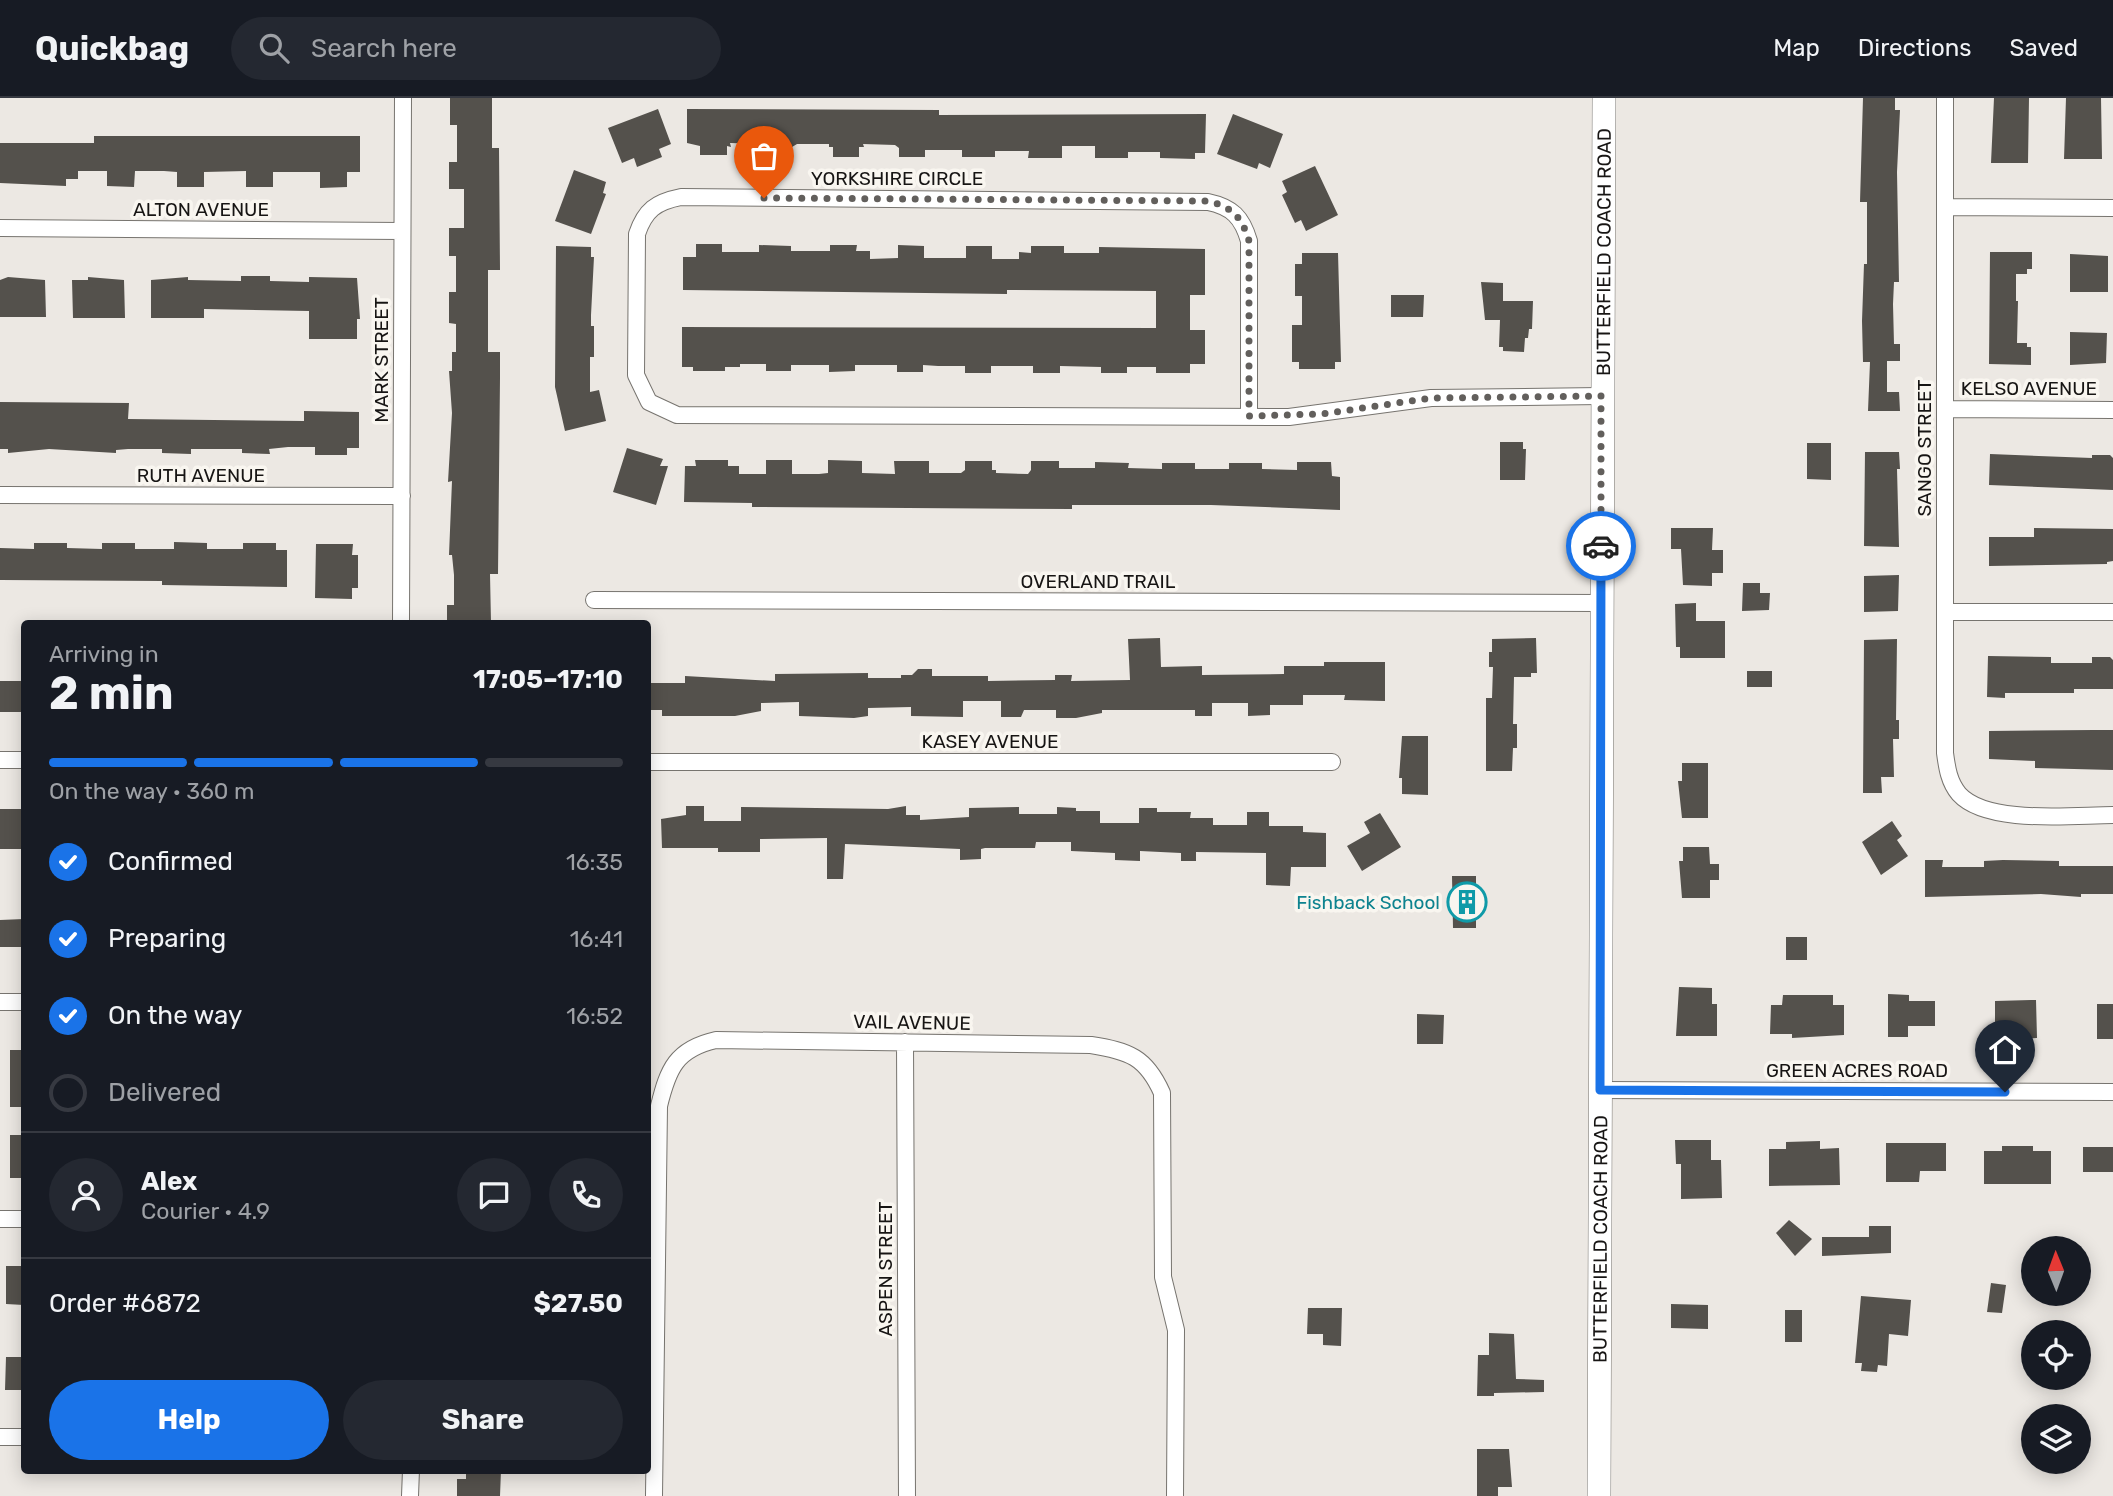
<!DOCTYPE html>
<meta charset="utf-8">
<style>
body{margin:0;font-family:Rubik,sans-serif;background:#242831;color:#f1f3f6;height:100vh;display:flex;flex-direction:column;font-size:26px;white-space:nowrap}
*{box-sizing:border-box;margin:0}
p{font-size:23px;color:#9ea1a6}
.icon{flex:none;width:38px;height:38px;fill:none;stroke:currentColor;stroke-width:2;stroke-linecap:round;stroke-linejoin:round}
.map{position:relative;flex:1;overflow:hidden}
.details{position:absolute;left:21px;top:522px;width:630px;height:854px;display:flex;flex-direction:column;background:#171b24;border-radius:7px;box-shadow:0 4px 18px #0003}
.details>*{flex:none}
.needle{width:46px;rotate:359deg}
.tools{position:absolute;left:2021px;top:1138px;display:grid;gap:14px}
.tools a{display:grid;place-items:center;width:70px;height:70px;border-radius:50%;background:#171b24;box-shadow:0 4px 18px #0003;font-size:35px}
.pin{position:absolute;display:grid;place-items:center;width:60px;height:60px;color:#fff;margin:-72px -30px;border-radius:50% 50% 50% 0;rotate:-45deg;box-shadow:0 0 7px #0007}
.pin .icon{rotate:45deg}
.courier{position:absolute;display:grid;place-items:center;width:70px;height:70px;margin:-35px;border:5px solid #1a73e8;border-radius:50%;background:#fff;color:#222;box-shadow:0 2px 9px #0007}
.summary em{font-style:normal;font-weight:700}
.summary div{display:flex;flex-direction:column-reverse}
.summary{display:flex;align-items:center;justify-content:space-between;height:119px;padding:0 28px}
h1{font-size:46px;font-weight:700;line-height:52px}
.bar{display:grid;grid-template-columns:repeat(4,1fr);gap:10px 7px;align-content:center;height:84px;padding:0 28px}
.bar i{height:9px;border-radius:5px;background:#363941}
.bar .selected{background:#1a73e8}
.bar p{grid-column:span 4}
.line{display:flex;align-items:center;gap:18px;padding:0 28px;border-top:2px solid #363941}
.line div{flex:1}
.round{display:grid;place-items:center;flex:none;width:74px;height:74px;border-radius:37px;background:#242831}
ol{padding:0 28px;list-style:none}
li{display:flex;align-items:center;gap:21px;height:77px}
li p{margin-inline-start:auto}
li .icon{padding:7px;border-radius:50%;background:#1a73e8;color:#fff;stroke-width:4}
li:last-child{color:#9ea1a6}
li i{width:38px;height:38px;border:4px solid #363941;border-radius:50%}
.button{display:flex;gap:14px;margin-top:auto;padding:14px 28px}
.button a{flex:1;height:80px;border-radius:42px;background:#1a73e8;color:#fff;font-size:28px;font-weight:700;line-height:80px;text-align:center}
.button a+a{background:#242831;color:#f1f3f6}
header{display:flex;align-items:center;gap:42px;box-sizing:border-box;height:98px;padding:0 35px;background:#171b24;border-bottom:2px solid #363941}
header strong{font-size:33px}
nav{display:flex;gap:38px;margin-inline-start:auto;font-size:24px}
.search{width:490px;height:63px;background:#242831;display:flex;align-items:center;gap:18px;box-sizing:border-box;padding:0 24px;border-radius:38px;color:#9ea1a6;font-size:26px}
.map>svg:first-child{display:block}
.building{fill:#54514c}
.lines{fill:none;stroke-linecap:round;stroke-linejoin:round}
.minor-casing{stroke:#77746f;stroke-width:18}
.secondary-casing{stroke:#77746f;stroke-width:24}
.minor{stroke:#fff;stroke-width:16}
.secondary{stroke:#fff;stroke-width:23}
.done{stroke:#625f5c;stroke-width:7;stroke-dasharray:0 12.6}
.route{stroke:#1a73e8;stroke-width:9}
.labels{text-anchor:middle;stroke-width:7;stroke-linejoin:round;paint-order:stroke}
.street-label{font-size:19px;fill:#171514;stroke:#f9f6f0}
.culture-label{font-size:19px;fill:#0d838f;stroke:#f9f6f0;text-anchor:end}
</style>
<header>
<strong>Quickbag</strong>
<div class="search"><svg class="icon" aria-label="search" viewBox="0 0 24 24"><circle cx="10" cy="10" r="6"/><path d="M15 15l6 6"/></svg>Search here</div>
<nav><a>Map</a><a>Directions</a><a>Saved</a></nav>
</header>
<div class="map">
<svg width="2113" height="1398" viewBox="0 0 2113 1398">
<rect width="100%" height="100%" fill="#ece8e3"/>
<path class="building" d="M450,0h42v50h7l1,122h-12v82h12v26l-2,196h-8l1,49h-44v-18h7v-30l-2,-20h-3l3,-74 -4,1 4,-69 -3,-42h3v-19h4v-28l-7,-1v-31h7v-36h-7v-28h15v-39h-15v-27h8v-37h-7z
M1863,0h32v12h5l-3,62 2,110h-5l-1,22 1,40h6v17h-13v31h12l1,19h-32l2,-49h-7l-1,-41 2,-57h3v-62h-7z
M1994,0h35l-1,65h-37z
M2066,0h35l1,61h-38z
M658,11l13,35 -12,5 3,8 -25,10 -3,-9 -12,5 -14,-35z
M687,11l252,1v5l267,-1 -1,39h-10v6l-35,-1v-6h-32v6h-33v-12h-33v12h-34l1,-7h-34v6h-33v-7h-37v7h-26v-9l-4,-3 -32,-1 1,3h-5v10h-26v-10h-4v-3h-32l-5,3v9h-26v-10l-4,-2 -32,-1 1,4 -4,-1v9h-27v-9l-13,-3z
M1233,16l50,20 -13,34 -11,-5 -2,6 -40,-15z
M94,38h266v36h-13v15l-27,1v-16h-47v15h-27v-16l-42,1v15h-27v-15l-13,-1h-29l-1,16 -27,-1v-15h-29v8h-12v7l-66,-3v-40h94z
M1315,68l23,49 -32,16 -5,-11 -6,3 -13,-28 5,-3 -5,-11z
M574,72l32,12 -3,11 3,1 -15,40 -36,-13z
M696,146h26v8h37v-7l32,1v5h39v-6h27l-1,6h14v8l28,-1v-13l26,1v12h42v-12h26v13h27v-7l12,1v-7h33v7h35v-6l106,2v46h-15v35h15v34h-15v9h-34v-6h-29v6h-26v-6l-41,-1v7h-27v-7h-42v7h-26v-7h-27l-15,-1v7h-26v-7h-42v6l-26,1v-7h-38v6h-25v-7h-26v3h-15v4h-32v-4h-11v-40l474,1v-37l-149,-1v4l-324,-4v-33h13z
M556,148l35,1v10h3l-3,58v11h3v31h-4v35l9,-2 7,31 -41,10 -10,-44z
M1990,154h42v17h-5v5h-11v27h2l-1,42h10v4h4v18l-42,-1z
M1302,155h36l3,109h-6v7h-36v-7h-7v-37h10v-29h-7v-32h7z
M2070,156l38,2v36h-38z
M241,178h29v5l39,1v-5l48,1 3,41h-3v20h-48v-28l-105,-2v9h-53v-38l37,-3v3l53,1z
M8,179l37,3 1,37h-46v-37z
M88,179l36,3 1,38h-52l-1,-38h16z
M1481,184l22,1v18h30l-1,28h-3l-1,9h-3l-1,14 -21,-1v-4h-4l1,-27h-15z
M1391,197h33l-1,22h-32z
M2070,234l37,1 -1,30 -36,2z
M0,304l129,1 -1,16 176,2v-10l55,1v36h-12v7h-32v-8h-27l-19,2 1,5 -28,-1v-4h-51v5l-29,-1v-4h-34l-12,1v3l-67,-4 -41,4v-4h-8z
M1500,344h23v7h3l-1,31h-25z
M1807,345h24v37l-24,-1z
M627,350l36,11 -3,7h8l-12,39 -43,-13z
M1865,354h34l1,17h-3l2,78 -35,-1z
M1990,356l102,4v-3h18l3,3v32l-124,-5z
M695,362h33v6h11v8h27v-14h26v14h27l9,-1v-13l34,1v12l33,1 -1,-13h35v12h32l4,-3v-9h27v9h4v3l32,1 3,-4v-9h28v7h36v-6l34,1 -1,5 34,1v-6h33v6h34v-6h33v6l35,1v-8h34l1,14 8,1v33l-129,-5h-139v4l-320,-2v-4l-68,-1 1,-36h11z
M1671,430h42l-1,22h11v23h-11v13l-29,-1 -2,-36h-10z
M2034,430l79,1v32l-6,1v2l-118,2v-29h45z
M174,444l33,1v6h36v-6h33v7h11v37l-125,-2v-4l-162,-1v-32l34,1v-6h33v5l35,1v-6h33v6h39z
M316,446h37l-1,11h6v33h-6v11l-37,-1z
M1899,477l-1,36 -34,1v-36z
M1743,485h17v10h10l-1,17 -27,1z
M1696,505v18h29v37h-45v-11h-4l-1,-43z
M1160,540l1,29 41,-1v9l82,-1v-8h40v-4h61v39l-41,-1 1,-5h-42v10h-33v10l-22,1v-13h-36v13h-17v-6h-93v3l-26,5h-20v-8h-32l-3,7h-20v-16h-38v16l-52,-1v-9l-43,1v8l-14,2 -55,-2v-14l-38,1v8l-26,5h-73v-6h-14v-27h37v-7l90,5v-7l93,-1v5h33v-3h11l6,-6h14v7h56v5l67,-1v-5h17l-1,6 59,-1 -2,-41z
M1536,540l1,35h-6v4h-17l-1,47h4v24h-4l-1,23h-26v-73h6l1,-31h-4v-15h3v-13z
M1897,541l-1,81h3v19h-6l1,38h-13l1,16h-19l1,-153z
M1988,558l63,1v6h41v-6h18l3,3v29h-39v4h-69v5l-18,-1z
M1747,573h25v16h-25z
M0,583h24v31h-24z
M2094,632h19v40l-78,-2v-7l-46,-2v-28z
M1402,638h26v59l-26,-1v-16h-3z
M1682,665h26v55h-26l-4,-37h4z
M686,708h18v15h37v-14l147,2 18,-3v9h14v5l49,-3v-9l50,-1v7h38v-7l19,1v3h24v12h39v-15h18v4h34l-1,6h23v7h34v-13h22v14h34v6l23,1v34h-35l-1,19 -24,-1v-32l-70,-1v9h-15v-8l-41,-2v10l-25,-1v-7l-44,-2v-9h-35l-1,6h-50l-4,1v10l-21,1v-11l-115,-5 -2,35h-16v-41l-67,1v13h-42v-4h-56l-1,-29 25,-4z
M0,711h24v40h-24z
M1380,715l21,34 -39,24 -15,-25 23,-13 -6,-11z
M1892,723l10,15 -5,4 11,16 -27,19 -19,-33z
M1683,749h26l1,17h9v16h-9v18h-28l-3,-37h4z
M1925,762h18l-1,7h42v-6l19,-1 56,1v5h54v28h-32v3l-40,-3 -116,3z
M1452,778h24v52h-23z
M24,821l-1,28h-23v-27z
M1786,839h21v23h-21z
M1679,889l33,1v16h5v32h-41z
M1888,896l21,1v6h26v25h-27v11h-20z
M1783,897h50v10h11v30l-52,3v-4h-22l1,-29h11z
M2031,902h5l1,38 -26,1v-7l-16,1v-32z
M2097,906h16v35h-16z
M1417,916l27,1 -1,29h-26z
M10,952h14v57h-14z
M10,1037h14v43h-14z
M1675,1042h36v20h10l1,38 -41,1v-35h-5z
M1820,1043v8l19,-1 1,37 -71,1v-37h17v-7z
M1886,1045h60v28h-26l-1,11h-33z
M2002,1048h31v5h18v33h-67v-33h18z
M2083,1049h30v25h-30z
M1789,1122l23,19 -17,17 -19,-23z
M1869,1128h22v27l-69,3v-19h47z
M6,1168h17l1,39 -18,-1z
M1991,1185l15,2 -4,28 -15,-1z
M1861,1198l50,4 -3,36 -19,-2 -2,32 -9,-1 -1,7 -16,-1 1,-8h-7z
M1671,1206l37,1v24l-37,-1z
M1308,1210h34l-1,38 -18,-1v-11h-16z
M1785,1212h17v32h-17z
M1489,1235l25,1 2,45 28,1v12l-50,1v3h-17l1,-41h11z
M6,1259h18v33h-19z
M1477,1351h32l3,38h-14v9h-21z
M466,1372h35l-1,26h-43v-17h9z"/>
<g class="lines">
<g class="minor-casing">
<path id="minor" d="M1945,0v655c2,15 4,29 14,41 28,31 114,21 154,21
M1945,109l168,1
M0,130l402,3
M1945,311l168,1
M1249,318v-175c-7,-24 -17,-34 -41,-39l-527,-5c-25,5 -36,13 -44,37l-1,141 13,27 28,13 612,2 142,-19 170,-2
M0,397l402,1
M594,502l1007,3
M1945,514h168
M401,525l2,-525
M0,662h24
M648,664h684
M0,904h24
M905,944l2,454
M1600,992l513,2
M0,1121h24
M0,1339h24
M410,1398l1,-26
M654,1398l5,-390c9,-37 17,-57 57,-66l375,5c38,6 55,12 71,48l1,184 13,53 -1,166"/>
</g>
<g class="secondary-casing">
<g id="secondary">
<path id="s1" d="M1599,1398l5,-1398"/>
</g>
</g>
<use href="#minor" class="minor"/>
<use href="#secondary" class="secondary"/>
</g>
<g class="lines">
<path class="done" d="M764,100l444,3c24,6 34,16 41,40v175l73,-2 109,-16 170,-2v150"/>
<path class="route" d="M1601,448l-1,544 405,2"/>
</g>
<defs>
<g id="building-ring" transform="scale(2.0125)"><circle r="9.5" fill="#f9f6f0" stroke="#0f9aa8" stroke-width="1.5"/><path d="M-4-6H4V6H1V3H-1V6H-4ZM-2.5-4.3h1.7v1.8h-1.7ZM.8-4.3h1.7v1.8H.8ZM-2.5-1h1.7V.8h-1.7ZM.8-1h1.7V.8H.8Z" fill="#0f9aa8"/></g>
</defs>
<g fill-rule="evenodd">
<use href="#building-ring" x="1467" y="804"/>
</g>
<g class="labels">
<g class="street-label">
<text x="897" y="87">YORKSHIRE CIRCLE</text>
<text x="201" y="118">ALTON AVENUE</text>
<text dy="7" stroke="none"><textPath href="#s1" startOffset="1244">BUTTERFIELD COACH ROAD</textPath></text>
<text transform="translate(381 262) rotate(-90)" y="7">MARK STREET</text>
<text x="2029" y="297">KELSO AVENUE</text>
<text transform="translate(1924 350) rotate(-90)" y="7">SANGO STREET</text>
<text x="201" y="384">RUTH AVENUE</text>
<text x="1098" y="490">OVERLAND TRAIL</text>
<text x="990" y="650">KASEY AVENUE</text>
<text transform="translate(912 924) rotate(1)" y="7">VAIL AVENUE</text>
<text x="1857" y="979">GREEN ACRES ROAD</text>
<text dy="7" stroke="none"><textPath href="#s1" startOffset="257">BUTTERFIELD COACH ROAD</textPath></text>
<text transform="translate(885 1171) rotate(-90)" y="7">ASPEN STREET</text>
</g>
<g class="culture-label">
<text x="1440" y="811">Fishback School</text>
</g>
</g>
</svg>
<div class="tools">
<a><svg class="needle" viewBox="-14 -14 28 28"><path d="M0-13l5 13h-10z" fill="#e53935"/><path d="M0 13l5-13h-10z" fill="#9ea1a6"/></svg></a>
<a><svg class="icon" aria-label="locate" viewBox="0 0 24 24"><circle cx="12" cy="12" r="6"/><path d="M12 2v4M12 18v4M2 12h4M18 12h4"/></svg></a>
<a><svg class="icon" aria-label="layers" viewBox="0 0 24 24"><path d="M12 4l9 5-9 5-9-5zM3 14l9 5 9-5"/></svg></a>
</div>
<div class="pin" style="left:764px;top:100px;background:#ea580c"><svg class="icon" aria-label="bag" viewBox="0 0 24 24"><path d="M5 8h14l-1 12H6zM9 8a3 3 0 0 1 6 0"/></svg></div>
<div class="pin" style="left:2005px;top:994px;background:#1f2937"><svg class="icon" aria-label="home" viewBox="0 0 24 24"><path d="M3 11l9-7 9 7M6 9v11h12V9"/></svg></div>
<div class="courier" style="left:1601px;top:448px"><svg class="icon" aria-label="car" viewBox="0 0 24 24"><path d="M5 17H2v-5l4-1 3-4h7l3 4 3 1v5h-3M9 17h6M6 11h13"/><circle cx="7" cy="17" r="2"/><circle cx="17" cy="17" r="2"/></svg></div>
<section class="details">
<div class="summary"><div><h1>2 min</h1><p>Arriving in</p></div><em>17:05–17:10</em></div>
<div class="bar"><i class="selected"></i><i class="selected"></i><i class="selected"></i><i></i><p>On the way · 360 m</p></div>
<ol>
<li><svg class="icon" aria-label="check" viewBox="0 0 24 24"><path d="M5 12l5 5 9-10"/></svg>Confirmed<p>16:35</p></li>
<li><svg class="icon" aria-label="check" viewBox="0 0 24 24"><path d="M5 12l5 5 9-10"/></svg>Preparing<p>16:41</p></li>
<li><svg class="icon" aria-label="check" viewBox="0 0 24 24"><path d="M5 12l5 5 9-10"/></svg>On the way<p>16:52</p></li>
<li><i></i>Delivered</li>
</ol>
<div class="line" style="height:126px"><a class="round"><svg class="icon" aria-label="person" viewBox="0 0 24 24"><circle cx="12" cy="8" r="4"/><path d="M4 21q1-7 8-7t8 7"/></svg></a><div><b>Alex</b><p>Courier · 4.9</p></div><a class="round"><svg class="icon" aria-label="chat" viewBox="0 0 24 24"><path d="M4 5h16v11H9l-5 4z"/></svg></a><a class="round"><svg class="icon" aria-label="phone" viewBox="0 0 24 24"><path d="M5 4h4l2 5-3 2q2 4 5 5l2-3 5 2v4C11 20 4 13 5 4z"/></svg></a></div>
<div class="line" style="height:91px"><div>Order #6872</div><b>$27.50</b></div>
<div class="button"><a>Help</a><a>Share</a></div>
</section>
</div>
